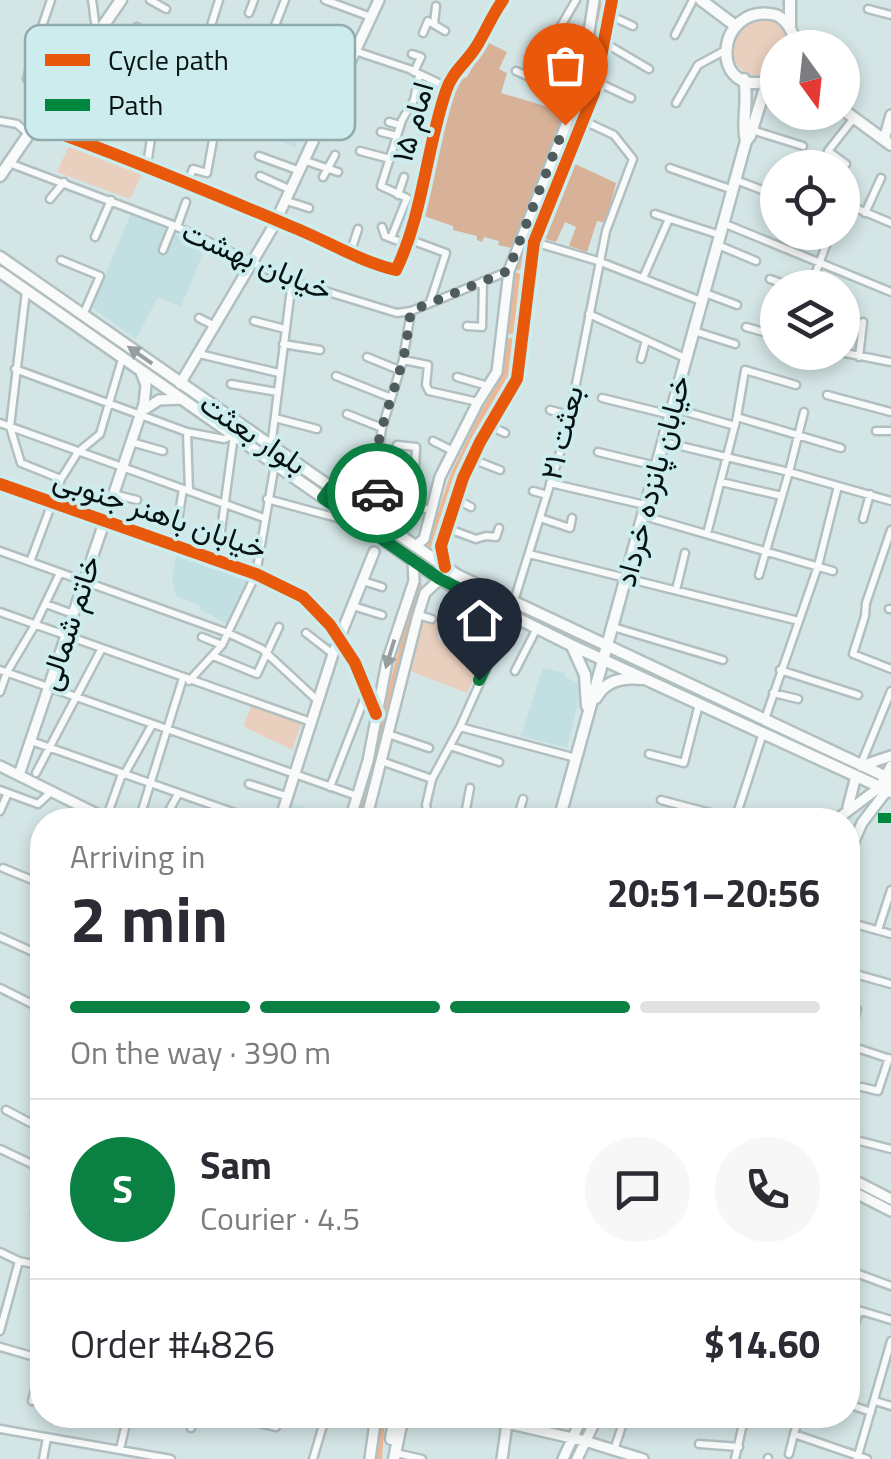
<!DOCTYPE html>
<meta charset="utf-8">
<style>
body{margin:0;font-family:"Titillium Web",Vazirmatn,sans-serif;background:#f7f7f7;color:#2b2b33;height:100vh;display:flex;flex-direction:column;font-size:38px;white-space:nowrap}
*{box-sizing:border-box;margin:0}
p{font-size:32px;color:#7c7c81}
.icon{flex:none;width:55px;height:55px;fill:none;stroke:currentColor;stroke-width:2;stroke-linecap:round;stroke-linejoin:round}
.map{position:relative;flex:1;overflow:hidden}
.side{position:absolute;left:30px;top:808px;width:830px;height:620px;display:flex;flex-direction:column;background:#fff;border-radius:40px;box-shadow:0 5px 15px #0003}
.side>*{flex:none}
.needle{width:65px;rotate:165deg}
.fabs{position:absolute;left:760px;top:30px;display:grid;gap:20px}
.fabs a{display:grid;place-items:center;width:100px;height:100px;border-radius:50%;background:#fff;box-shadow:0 5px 15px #0003;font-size:50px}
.pin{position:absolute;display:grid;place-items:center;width:85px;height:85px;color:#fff;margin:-102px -42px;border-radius:50% 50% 50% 0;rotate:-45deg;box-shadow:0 0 10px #0007}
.pin .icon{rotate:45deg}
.courier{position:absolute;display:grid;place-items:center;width:100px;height:100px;margin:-50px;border:8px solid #0b8043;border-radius:50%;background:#fff;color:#222;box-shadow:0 2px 12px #0007}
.overview em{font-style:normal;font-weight:700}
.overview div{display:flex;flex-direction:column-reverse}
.overview{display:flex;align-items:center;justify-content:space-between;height:170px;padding:0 40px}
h1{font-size:65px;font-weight:700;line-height:75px}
.bar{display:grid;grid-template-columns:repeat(4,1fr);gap:15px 10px;align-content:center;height:120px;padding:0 40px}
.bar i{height:12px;border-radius:8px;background:#e1e1e2}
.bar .on{background:#0b8043}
.bar p{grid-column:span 4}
.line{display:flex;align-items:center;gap:25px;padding:0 40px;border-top:2px solid #e1e1e2}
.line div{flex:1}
.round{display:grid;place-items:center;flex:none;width:105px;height:105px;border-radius:52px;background:#f7f7f7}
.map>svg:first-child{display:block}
.built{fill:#c2e0e2}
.green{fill:#e9d0be}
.forest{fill:#d7b298}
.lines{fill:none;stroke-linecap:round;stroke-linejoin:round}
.canal{stroke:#ecb795;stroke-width:6}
.street-casing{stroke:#b2bfc0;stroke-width:11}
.secondary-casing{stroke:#b2bfc0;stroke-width:14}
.primary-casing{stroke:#b2bfc0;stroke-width:15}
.street{stroke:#f9fbfb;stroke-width:6}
.secondary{stroke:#f9fbfb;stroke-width:9}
.primary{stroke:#f9fbfb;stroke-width:10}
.quiet{stroke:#00873e;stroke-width:10;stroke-dasharray:20 10;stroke-linecap:butt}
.cycleway-casing{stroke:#ccecee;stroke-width:19}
.cycleway{stroke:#e8590c;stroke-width:12}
.oneway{fill:#989e9e}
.done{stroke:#4f5c5d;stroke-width:10;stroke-dasharray:0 18}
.route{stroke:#0b8043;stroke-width:12}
.labels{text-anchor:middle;stroke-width:8;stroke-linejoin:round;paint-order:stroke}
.street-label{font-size:30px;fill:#071213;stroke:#ccecee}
.key{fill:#ccecee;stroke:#91abac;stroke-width:2.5}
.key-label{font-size:28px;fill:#071213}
</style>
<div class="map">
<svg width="891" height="1459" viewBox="0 0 891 1459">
<rect width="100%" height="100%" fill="#d4e5e6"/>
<path class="built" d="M247,63l26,6 -10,38 51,15 -7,17 -7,-2 -5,10 -19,-7 2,-6 -20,-7h-3l-3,7 -24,-7z
M131,214l37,16 -9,22 5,2 9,-21 32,15 -24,59 -23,-10 -22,42 -45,-32z
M177,551l70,25 2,4 -22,44 -27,-15v-4l-24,-9 -4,-17z
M543,668l22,5v4l17,8 -15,63 -46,-12z
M292,804l29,7 2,9h-35z"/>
<path class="green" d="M747,19h25l14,12 4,16 -12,1 -1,22c-38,22 -63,-27 -30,-51z
M71,141l74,27 -15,31 -73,-27z
M83,323l239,163v1l-21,-11z
M334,497l120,81 111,54 -1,3 -112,-53z
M422,618l20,6 -5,15 22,9 -2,7 24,8 -14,30 -62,-24z
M623,659l168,78 -1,4 -168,-79z
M252,704l50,18 -10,28 -49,-24z"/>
<path class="forest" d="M487,42l20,10 -8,17 8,4 -6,20 64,19 -53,136 -14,-3 1,-4 -15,-4 -2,5 -5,-2v-4l-24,-6v-4l-32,-11c9,-42 13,-96 35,-134l11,-4z
M571,162l45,21 -10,40 -9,-2 -10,31 -18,-6 7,-19 -11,-5 -9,20 -17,-5z"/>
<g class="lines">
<path class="canal" d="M598,18l1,-13
M561,147l27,-57 8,-60
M518,267l2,-16
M511,331l6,-55
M431,544l22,-68 31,-64 22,-37 4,-34
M357,820l62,-235
M379,1459l3,-44"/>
<g class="street-casing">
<path id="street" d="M51,0l-15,44 43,18
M92,0c2,10 2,23 5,31 15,36 67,36 99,42l-2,21 32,8
M150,0l16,9
M325,0l46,17
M868,9l23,6
M249,13l5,-13
M609,15l24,11
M434,24l2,-18
M275,27l27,8
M209,32l10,-32
M423,33l5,-12 17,10
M675,35l18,-35
M554,38l22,-38
M603,42l46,27
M355,51l54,18 38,18
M118,54l19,-27
M412,54l9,3 -7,15
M291,62l10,3 7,-5 38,11
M77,67l45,10
M516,71l60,27
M242,72l3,-11 15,3 25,-64
M27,79l9,-35
M597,82l34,16
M139,94l-6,19 21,5
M100,98l4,-25
M676,103l22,-38 26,-14
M300,116l23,6
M0,121l17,3 10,9
M389,122l11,3
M36,125c86,31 169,65 253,100 36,15 69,36 107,45 27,-55 30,-121 50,-179 6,-19 20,-28 30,-44 10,-16 16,-32 27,-47
M752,130l51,16
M381,132l16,4
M395,143l10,4
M98,147l5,-15
M360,151l30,8
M259,156l41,15
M306,161l32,11
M9,163l164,62 119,56 105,32 14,-2 98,-40
M846,164l-18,-13 26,-33
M147,165l8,-53 17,2 10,-4 13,4
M670,168l63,22
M260,176l31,14
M323,177l12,-22
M736,180l42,16
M188,182l5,-13 14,4 6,-33
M398,195l6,-18
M50,199l14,-17
M287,201l22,7
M842,206l4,-2 45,19
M865,213l16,-35
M655,214l65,21
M723,223l168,69
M177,227l9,-25
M382,227l3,9 21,8
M95,237l16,-37
M391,238l16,-40 -26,-12 21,-66 12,-20 5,-25
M408,239l38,14 -16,49
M534,242l64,19 103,40
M718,245l38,16
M163,250l10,-25
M350,254l8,-25
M61,260l39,16 -17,39
M643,278l26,-59
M770,279l24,9
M810,288l21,-56
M26,291l-16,136 11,36 40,16
M705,293l32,12
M589,314l96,44
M199,318l16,8
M254,321l31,8
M467,326l15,1 1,-46
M746,327l32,9
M694,331l41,13
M283,344l37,6
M840,352l51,10
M199,354l80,19
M367,357l32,13
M859,357l4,-35
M641,359l5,-19
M403,360l25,5 -2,20 3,6 49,11
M15,369l172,63 37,7 10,-4 -17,125
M336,376l53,21
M457,377l31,9
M231,384l46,8
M827,395l64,17
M602,398l69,17
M673,408l62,18
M550,410l19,5
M347,414l35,14
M737,417l104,31
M275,418l42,11
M0,423l264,95
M490,426l15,7
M876,431h15
M187,432l2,59
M433,441l20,10
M131,442l32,9
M664,442l125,30 15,-60
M397,445l19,2 -1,23 -10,34
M271,447l21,-166
M598,452l58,14
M472,459l28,11
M721,482l61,14
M550,483l95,22
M533,491l14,4
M113,494l24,6
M267,499l74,20
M378,499l-3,-24 7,-47 21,-68 8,-49
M379,499l52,11
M456,499l15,8
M644,516l189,55
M540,518l30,10 2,-10
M863,519l7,-25
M446,528l30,11 10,-3 10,1 3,-9
M891,530l-25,73 -1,13 -12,38 38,15
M707,534l30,-117 8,-47 51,15
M174,545l9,-56
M0,551l228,82 34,16 56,52
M529,554l270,67
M30,562l31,-83 17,-27 22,-18 22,-75
M759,575l30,-103 102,29
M363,581l19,6
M676,590l9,-37
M514,601l53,-171 39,-199 27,-72 -19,-24 -32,-15
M46,604l27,10
M353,606l29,9
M889,609h2
M0,612l311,110
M418,615l14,4
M613,627l110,33
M306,633l27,21
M202,637l20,8
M339,641l16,22 21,50
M213,656l44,18 22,-47
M0,670l357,126
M780,670l78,25
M515,671l22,-43
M189,681l33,-36 34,-71 19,-110
M0,692l7,-20 28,-47 25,-52
M773,693l25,6
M765,719l53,-153 20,-80
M460,727l116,31
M388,734l41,14
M31,741l224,79
M450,746l49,16
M649,754l35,9 15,-59
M381,761l51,18
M861,764l30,-73
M36,773l65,-123
M124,775l28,-50
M249,784l37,12
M330,787l37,-95
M0,790l38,14 13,-12
M661,800l76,20
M0,811l8,-18
M106,819l16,-45
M139,820l44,-142
M164,820l14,-26
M429,820l-3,-15 6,-26 28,-52 45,-100 10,-9
M464,820l6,-32
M517,820l6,-21
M735,820l28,-87
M3,868l39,16
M848,922l43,12
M878,930l13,-40
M0,937l42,19
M848,972l43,12
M0,988l42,21
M848,1045l42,14
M848,1045l9,-36
M862,1087l16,4 11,-33
M6,1110l36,19
M848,1138l43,11
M0,1149l36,17 6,-15
M35,1215l7,1
M0,1252l19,9 23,5
M856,1273l35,13
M848,1307l43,13
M0,1331l19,-70
M850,1339l9,-28
M0,1347l42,12
M32,1401l10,-39
M875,1401l16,5
M848,1404l23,8
M228,1415l48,12 3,-12
M800,1415l-6,19 73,25
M86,1420l1,-5
M191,1428l1,-13
M0,1429l171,30
M699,1444l40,3
M120,1449l8,-34
M614,1450l9,-27
M396,1453l26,6
M789,1454l5,-20
M43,1459l4,-21
M313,1459l13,-44
M735,1459l10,-44
M768,1459v-1
M857,1459l34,-118"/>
</g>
<g class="secondary-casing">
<path id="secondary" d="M884,140l7,-25
M180,384l93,-157 106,-227
M145,409l14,-9 23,-1
M0,484l284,102 37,27 18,28
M415,546l9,-7 16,-62 38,-75 19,-30 12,-101 71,-182 14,-89
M445,567l-4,-21 22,-68 17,-36 37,-63 17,-137 60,-149 18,-93
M0,766l109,54
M861,766l30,-10
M19,775l125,-371 2,-19 -5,-13
M848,807l8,-31
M280,820l53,-166 41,-102
M350,820l18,-59 19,-99 27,-81 -1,-21
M366,820l52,-205 7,-22 15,-14
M836,820l44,-33 11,-21
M848,855l14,-32 29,-38
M848,1177l43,22
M848,1189l43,22
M471,1415l114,26 58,18
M370,1459l6,-44
M502,1459l5,-36
M563,1459l20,-44
M577,1459l21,-44"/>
</g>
<g class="primary-casing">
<path id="primary" d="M701,0l32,24
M790,0v26
M778,78c-72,29 -65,-78 -2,-63 13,6 18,19 20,33
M744,79c5,21 -3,43 2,62
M842,109l49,36
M0,176l121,-176
M0,257l457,318 434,204
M0,272l444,310 127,63 320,147
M572,646l13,29 2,31
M596,698c9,-17 26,-21 45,-19
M559,820l187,-679 4,-5 17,-54
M391,1439l4,-24
M394,1459l9,-44"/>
</g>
<use href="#street" class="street"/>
<use href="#secondary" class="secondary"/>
<use href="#primary" class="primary"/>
<path class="quiet" d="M878,818h13"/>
<g class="cycleway-casing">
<path id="cycleway" d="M34,124c87,31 171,66 256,102 36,14 68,35 106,44 27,-55 30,-121 50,-179 6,-19 20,-28 30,-44 10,-16 16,-32 27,-47
M0,484l256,90 47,23 27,28 25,38 21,51
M445,567l-4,-21 22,-68 17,-36 37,-63 17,-137 60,-149 18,-93"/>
</g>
<use href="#cycleway" class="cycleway"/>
</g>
<defs><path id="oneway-solid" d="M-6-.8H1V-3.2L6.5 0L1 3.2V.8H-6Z" transform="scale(2.5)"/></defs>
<g class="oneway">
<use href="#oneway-solid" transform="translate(140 355) rotate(-145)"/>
<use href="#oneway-solid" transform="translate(390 654) rotate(107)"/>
</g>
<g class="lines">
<path class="done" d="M377,493c-8,-47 15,-90 26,-134 4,-16 5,-32 8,-48l97,-40 57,-146"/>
<path class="route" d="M377,493l1,6 -8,15 -39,-27 -8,11 117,81 66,33 -1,16 -26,52"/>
</g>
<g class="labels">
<g class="street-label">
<text transform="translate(413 122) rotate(-74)" y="10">امام ۱۵</text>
<text transform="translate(257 261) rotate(23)" y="10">خیابان بهشت</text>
<text transform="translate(562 433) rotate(-76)" y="10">بعثت ۲۱</text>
<text transform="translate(253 434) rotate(34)" y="10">بلوار بعثت</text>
<text transform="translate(653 481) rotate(-75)" y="10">خیابان پانزده خرداد</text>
<text transform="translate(160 514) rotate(19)" y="10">خیابان باهنر جنوبی</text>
<text transform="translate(70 623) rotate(-72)" y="10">خاتم شمالی</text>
</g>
</g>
<rect x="25" y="25" width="330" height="115" rx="15" class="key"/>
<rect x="45" y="54" width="45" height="12" fill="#e8590c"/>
<rect x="45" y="99" width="45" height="12" fill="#00873e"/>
<g class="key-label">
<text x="108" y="70">Cycle path</text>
<text x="108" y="115">Path</text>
</g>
</svg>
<div class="fabs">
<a><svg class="needle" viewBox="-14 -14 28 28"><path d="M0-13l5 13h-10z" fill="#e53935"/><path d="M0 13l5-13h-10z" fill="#7c7c81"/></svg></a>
<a><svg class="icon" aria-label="locate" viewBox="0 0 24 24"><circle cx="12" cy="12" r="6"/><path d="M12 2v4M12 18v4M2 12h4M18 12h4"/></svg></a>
<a><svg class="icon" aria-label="layers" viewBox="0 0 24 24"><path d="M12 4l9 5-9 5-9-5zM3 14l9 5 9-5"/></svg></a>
</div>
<div class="pin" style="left:565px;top:125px;background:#ea580c"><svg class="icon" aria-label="bag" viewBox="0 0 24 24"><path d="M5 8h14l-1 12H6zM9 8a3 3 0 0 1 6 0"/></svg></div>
<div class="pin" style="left:479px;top:680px;background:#1f2937"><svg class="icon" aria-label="home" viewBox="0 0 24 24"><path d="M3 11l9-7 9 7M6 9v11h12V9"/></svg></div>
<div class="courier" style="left:377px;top:493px"><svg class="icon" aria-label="car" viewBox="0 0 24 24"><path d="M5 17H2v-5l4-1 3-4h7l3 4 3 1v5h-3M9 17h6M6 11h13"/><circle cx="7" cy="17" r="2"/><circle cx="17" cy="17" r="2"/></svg></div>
<section class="side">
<div class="overview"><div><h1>2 min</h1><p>Arriving in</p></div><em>20:51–20:56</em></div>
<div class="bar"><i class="on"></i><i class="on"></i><i class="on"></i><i></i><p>On the way · 390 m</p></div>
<div class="line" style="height:180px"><b class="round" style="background:#0b8043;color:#fff">S</b><div><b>Sam</b><p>Courier · 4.5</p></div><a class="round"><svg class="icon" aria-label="chat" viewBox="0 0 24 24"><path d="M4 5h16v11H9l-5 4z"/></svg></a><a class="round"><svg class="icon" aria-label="phone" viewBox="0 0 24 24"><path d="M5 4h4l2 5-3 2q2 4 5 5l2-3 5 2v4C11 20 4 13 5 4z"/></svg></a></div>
<div class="line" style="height:130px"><div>Order #4826</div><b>$14.60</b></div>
</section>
</div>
